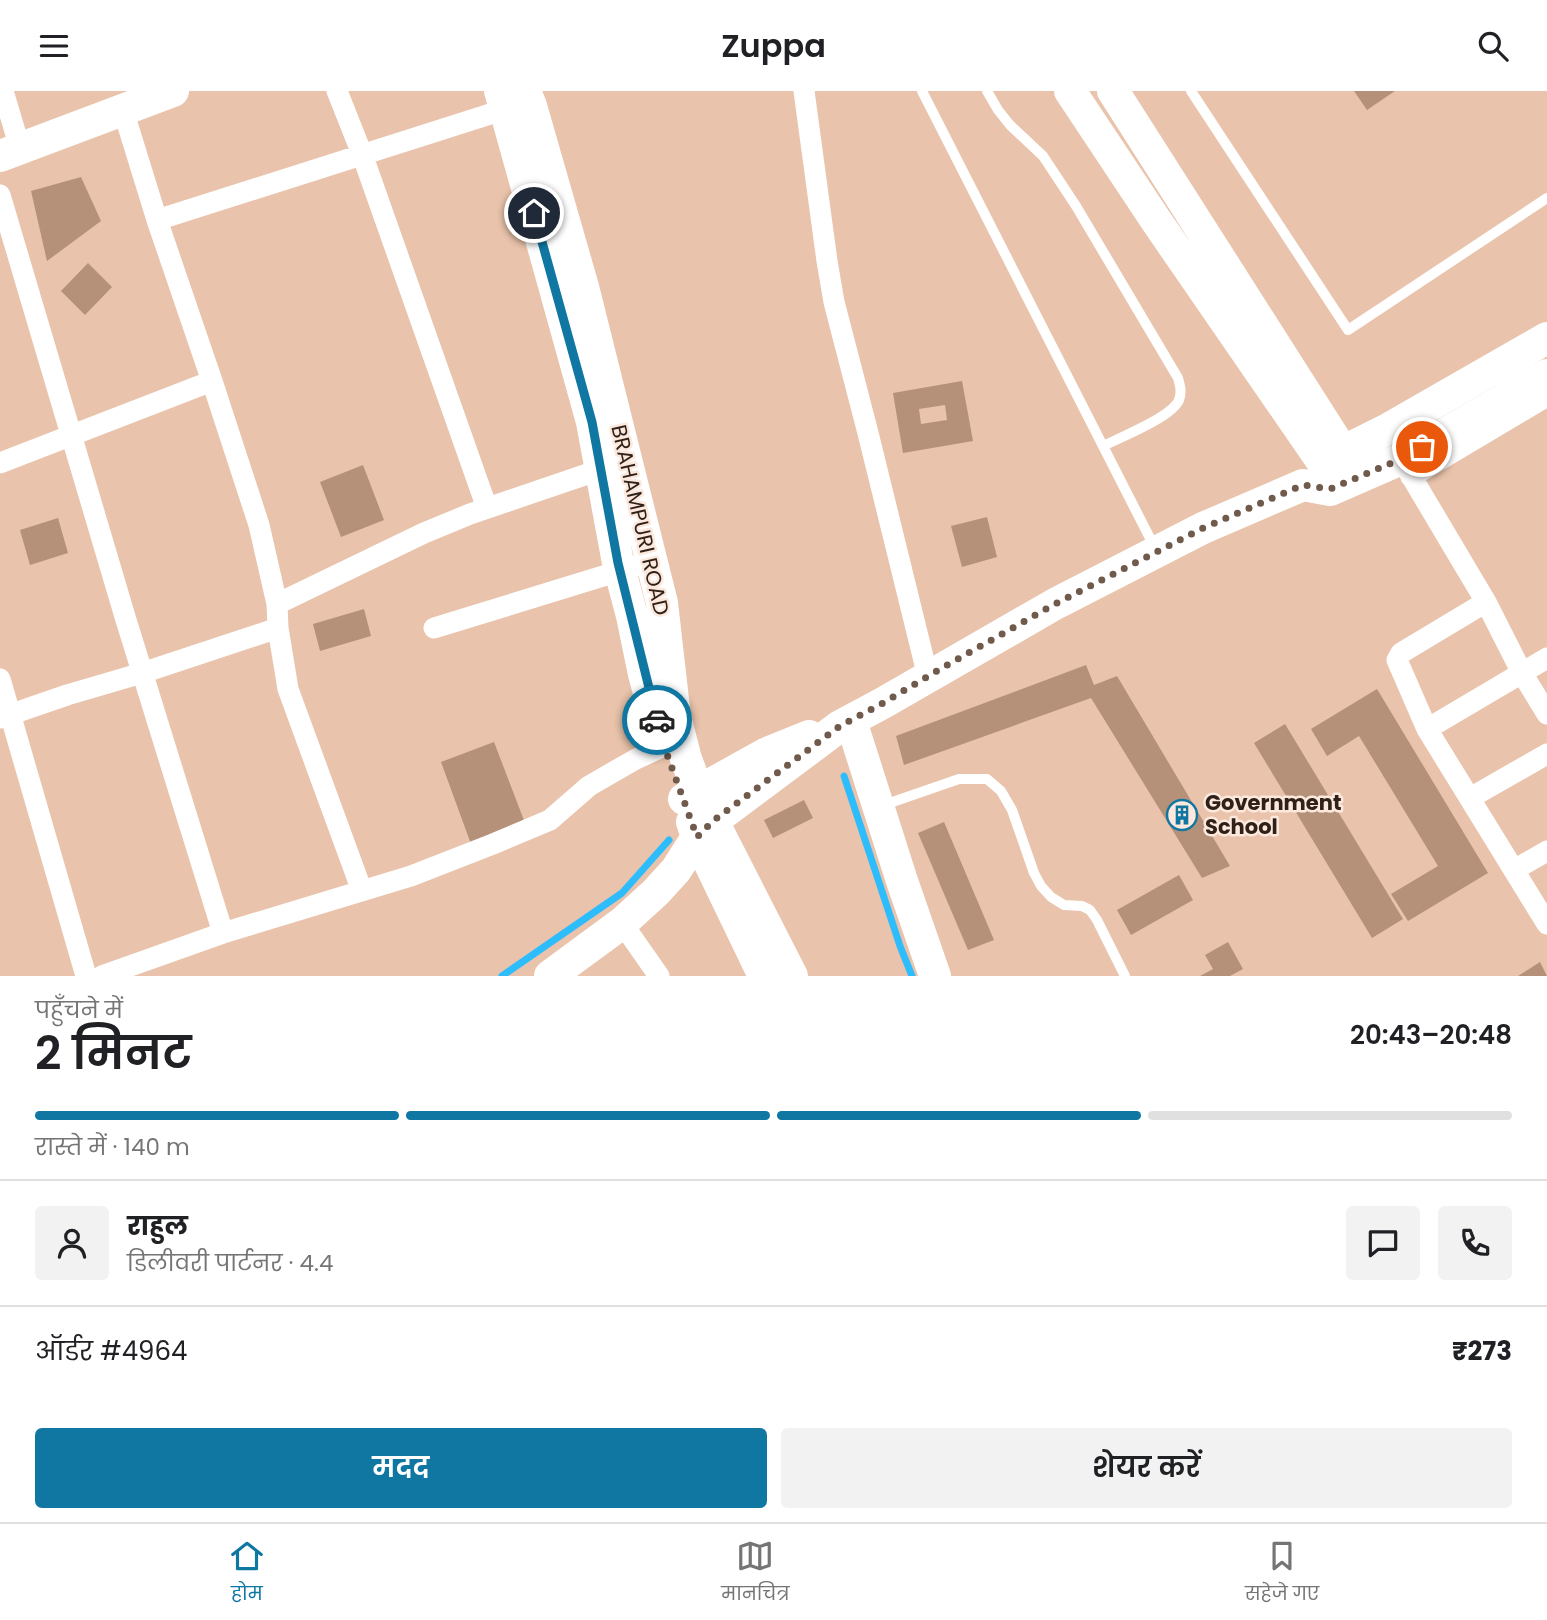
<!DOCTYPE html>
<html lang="hi">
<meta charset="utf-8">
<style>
body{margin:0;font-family:Poppins,"Noto Sans Devanagari",sans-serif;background:#f2f2f2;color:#202124;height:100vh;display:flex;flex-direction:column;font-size:26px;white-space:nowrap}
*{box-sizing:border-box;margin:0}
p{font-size:23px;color:#757577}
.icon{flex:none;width:38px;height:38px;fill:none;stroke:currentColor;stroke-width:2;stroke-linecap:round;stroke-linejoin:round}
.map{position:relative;height:885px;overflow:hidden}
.details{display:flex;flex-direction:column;background:#fff;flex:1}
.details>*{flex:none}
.pin{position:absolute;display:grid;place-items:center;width:60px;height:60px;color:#fff;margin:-30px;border:4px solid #fff;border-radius:50%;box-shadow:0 2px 7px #0007}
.courier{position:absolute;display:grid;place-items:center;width:70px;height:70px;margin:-35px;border:5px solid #0f77a2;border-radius:50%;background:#fff;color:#222;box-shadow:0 2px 9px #0007}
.summary em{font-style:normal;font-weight:600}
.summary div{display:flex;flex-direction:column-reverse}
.summary{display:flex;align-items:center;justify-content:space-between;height:119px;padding:0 35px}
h1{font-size:46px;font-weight:600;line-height:52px}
.bar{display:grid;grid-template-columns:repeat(4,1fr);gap:10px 7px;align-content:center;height:84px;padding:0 35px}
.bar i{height:9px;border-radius:5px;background:#e0e0e0}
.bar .active{background:#0f77a2}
.bar p{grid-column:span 4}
.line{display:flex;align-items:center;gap:18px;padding:0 35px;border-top:2px solid #e0e0e0}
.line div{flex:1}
.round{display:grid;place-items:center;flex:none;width:74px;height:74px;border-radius:7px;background:#f2f2f2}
.action{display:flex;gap:14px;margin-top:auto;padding:14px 35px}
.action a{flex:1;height:80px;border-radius:7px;background:#0f77a2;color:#fff;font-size:28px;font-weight:600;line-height:80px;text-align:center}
.action a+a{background:#f2f2f2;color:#202124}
header{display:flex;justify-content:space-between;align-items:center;height:91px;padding:0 35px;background:#fff;font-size:32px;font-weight:600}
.menu{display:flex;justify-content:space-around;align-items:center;height:98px;border-top:2px solid #e0e0e0;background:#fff;font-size:19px;color:#757577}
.menu a{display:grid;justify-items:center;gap:4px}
.menu .active{color:#0f77a2}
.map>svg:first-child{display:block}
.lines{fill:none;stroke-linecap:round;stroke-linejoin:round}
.stream{stroke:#2dbcfc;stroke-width:7}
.building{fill:#b5917a;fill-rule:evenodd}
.lane{stroke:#fff;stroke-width:10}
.street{stroke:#fff;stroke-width:21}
.secondary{stroke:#fff;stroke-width:32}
.done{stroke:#705a4b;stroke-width:7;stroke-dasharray:0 12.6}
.route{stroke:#0f77a2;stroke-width:9}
.labels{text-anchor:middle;stroke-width:5;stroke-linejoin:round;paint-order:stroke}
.street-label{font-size:21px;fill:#2f2118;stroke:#fce8dc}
.poi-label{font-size:21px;font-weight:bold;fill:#2f2118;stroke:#fce8dc;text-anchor:start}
</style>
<header><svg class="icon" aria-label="menu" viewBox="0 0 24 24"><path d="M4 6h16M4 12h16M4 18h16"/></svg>Zuppa<svg class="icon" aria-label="search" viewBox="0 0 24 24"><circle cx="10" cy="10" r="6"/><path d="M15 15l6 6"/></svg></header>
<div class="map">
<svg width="1547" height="885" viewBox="0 0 1547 885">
<rect width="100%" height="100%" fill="#e9c3ab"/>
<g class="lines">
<path class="stream" d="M844,685l56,170 12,30
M502,885l120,-83 47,-53"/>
</g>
<path class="building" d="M1354,0h41l-28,19z
M81,86l20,44 -54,40 -16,-70z
M88,172l24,24 -27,28 -24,-24z
M962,290l11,60 -70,12 -10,-60zM945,314l2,15 -26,4 -2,-15z
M363,374l21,55 -43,17 -21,-55z
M987,426l10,40 -35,10 -11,-41z
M58,427l10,35 -38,12 -10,-35z
M364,518l7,27 -51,15 -7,-27z
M1086,574l8,20 23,-9 113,190 -28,12 -111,-180 -187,67 -8,-29z
M1377,598l111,184 -80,48 -17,-27 47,-28 -79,-130 -32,20 -16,-27z
M1285,633l118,195 -31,19 -118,-195z
M494,651l31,81 -54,21 -30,-82z
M804,709l9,18 -40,20 -9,-18z
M944,731l50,118 -26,10 -50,-117z
M1179,784l14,25 -62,35 -14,-25z
M1228,851l15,27 -13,7h-30l13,-7 -8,-14z
M1540,871l7,14h-29z"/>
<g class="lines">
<path class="lane" d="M922,0l234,459
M987,0l11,19 12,15 33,31 33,50 102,172c2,7 4,14 1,22 -7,17 -58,37 -76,46
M1191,0l157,239 199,-132
M881,715l78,-27h28l14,12 11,19 22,63 7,13 10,11 13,8 18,1 8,4 7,10 28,56"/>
<path class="street" d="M3,0l17,57
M337,0l25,63 125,354
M804,0l23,170 7,41 34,131 60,244
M123,19l34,110 55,161 47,144 18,79 1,24 10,61 74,202
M0,104l126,425 97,313
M157,129l349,-111
M1401,368l85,143 -85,51 -4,7 30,69 120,195
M0,372l212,-82
M1411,386l136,-81
M1486,511l36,71 25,41
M277,513l147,-71 46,-19 141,-48
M434,537l218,-67
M0,588l86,297
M0,627l67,-23 75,-22 136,-45
M1427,638l120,-71
M1470,707l77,-44
M1514,779l33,-19
M622,832l37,53
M102,885l121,-43 188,-57 82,-32 57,-24 39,-34 47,-27 43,-20"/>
<path class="secondary" d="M500,0l92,331 26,141 14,53 12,58 17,63
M525,0l6,15 52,181 79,316 13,114 11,42 13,35 93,182
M1070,0l87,131 182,264
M1113,0l246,386
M0,65l173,-65
M1324,370l66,-33 157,-90
M851,630l51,160 33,95
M684,708l83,-46 42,-17
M692,731l5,15 67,139
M550,885l72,-53 34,-31 20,-22 21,-33 16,-16 127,-95 43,-23 172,-99 148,-76 100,-43 27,5 71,-31 146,-84"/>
</g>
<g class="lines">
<path class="done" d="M657,629l7,26 33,91 16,-16 127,-95 43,-23 59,-35 113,-64 148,-76 100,-43 27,4 71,-30 21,-12"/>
<path class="route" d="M534,122l58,209 26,141 39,157"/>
</g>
<defs>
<g id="building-ring" transform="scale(1.575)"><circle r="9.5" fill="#fce8dc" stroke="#0f77a2" stroke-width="1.5"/><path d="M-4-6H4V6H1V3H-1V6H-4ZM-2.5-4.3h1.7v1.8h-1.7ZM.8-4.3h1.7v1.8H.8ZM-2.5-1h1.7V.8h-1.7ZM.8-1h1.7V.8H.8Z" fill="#0f77a2"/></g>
</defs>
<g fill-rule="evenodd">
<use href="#building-ring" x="1182" y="724"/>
</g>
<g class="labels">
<g class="street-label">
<text transform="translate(640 429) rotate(77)" y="7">BRAHAMPURI ROAD</text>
</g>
<g class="poi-label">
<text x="1205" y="719">Government<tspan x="1205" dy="24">School</tspan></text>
</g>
</g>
</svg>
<div class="pin" style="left:1422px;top:356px;background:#ea580c"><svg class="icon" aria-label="bag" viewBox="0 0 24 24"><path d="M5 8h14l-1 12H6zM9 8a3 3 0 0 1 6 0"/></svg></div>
<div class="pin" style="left:534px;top:122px;background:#1f2937"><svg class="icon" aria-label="home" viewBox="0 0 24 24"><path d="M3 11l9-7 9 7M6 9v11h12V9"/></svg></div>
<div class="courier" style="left:657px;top:629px"><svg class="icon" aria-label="car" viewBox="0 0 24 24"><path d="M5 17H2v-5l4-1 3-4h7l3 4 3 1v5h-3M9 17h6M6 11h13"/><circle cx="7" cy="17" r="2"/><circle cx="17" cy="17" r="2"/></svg></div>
</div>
<section class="details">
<div class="summary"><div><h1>2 मिनट</h1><p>पहुँचने में</p></div><em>20:43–20:48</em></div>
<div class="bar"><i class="active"></i><i class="active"></i><i class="active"></i><i></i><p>रास्ते में · 140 m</p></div>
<div class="line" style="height:126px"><a class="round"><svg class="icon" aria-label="person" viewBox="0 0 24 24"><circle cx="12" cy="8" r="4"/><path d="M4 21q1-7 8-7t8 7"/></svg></a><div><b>राहुल</b><p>डिलीवरी पार्टनर · 4.4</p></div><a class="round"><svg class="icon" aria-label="chat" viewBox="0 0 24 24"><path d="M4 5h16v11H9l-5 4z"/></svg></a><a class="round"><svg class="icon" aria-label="phone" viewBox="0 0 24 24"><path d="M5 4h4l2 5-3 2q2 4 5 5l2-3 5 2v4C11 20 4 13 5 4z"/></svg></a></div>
<div class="line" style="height:91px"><div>ऑर्डर #4964</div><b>₹273</b></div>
<div class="action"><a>मदद</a><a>शेयर करें</a></div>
</section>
<nav class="menu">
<a class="active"><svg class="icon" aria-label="home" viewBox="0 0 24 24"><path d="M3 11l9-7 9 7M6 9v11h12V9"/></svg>होम</a>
<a><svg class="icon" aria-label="map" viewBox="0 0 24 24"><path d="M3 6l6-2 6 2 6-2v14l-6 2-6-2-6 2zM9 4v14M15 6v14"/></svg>मानचित्र</a>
<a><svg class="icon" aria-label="saved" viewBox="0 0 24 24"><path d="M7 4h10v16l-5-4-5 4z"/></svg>सहेजे गए</a>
</nav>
